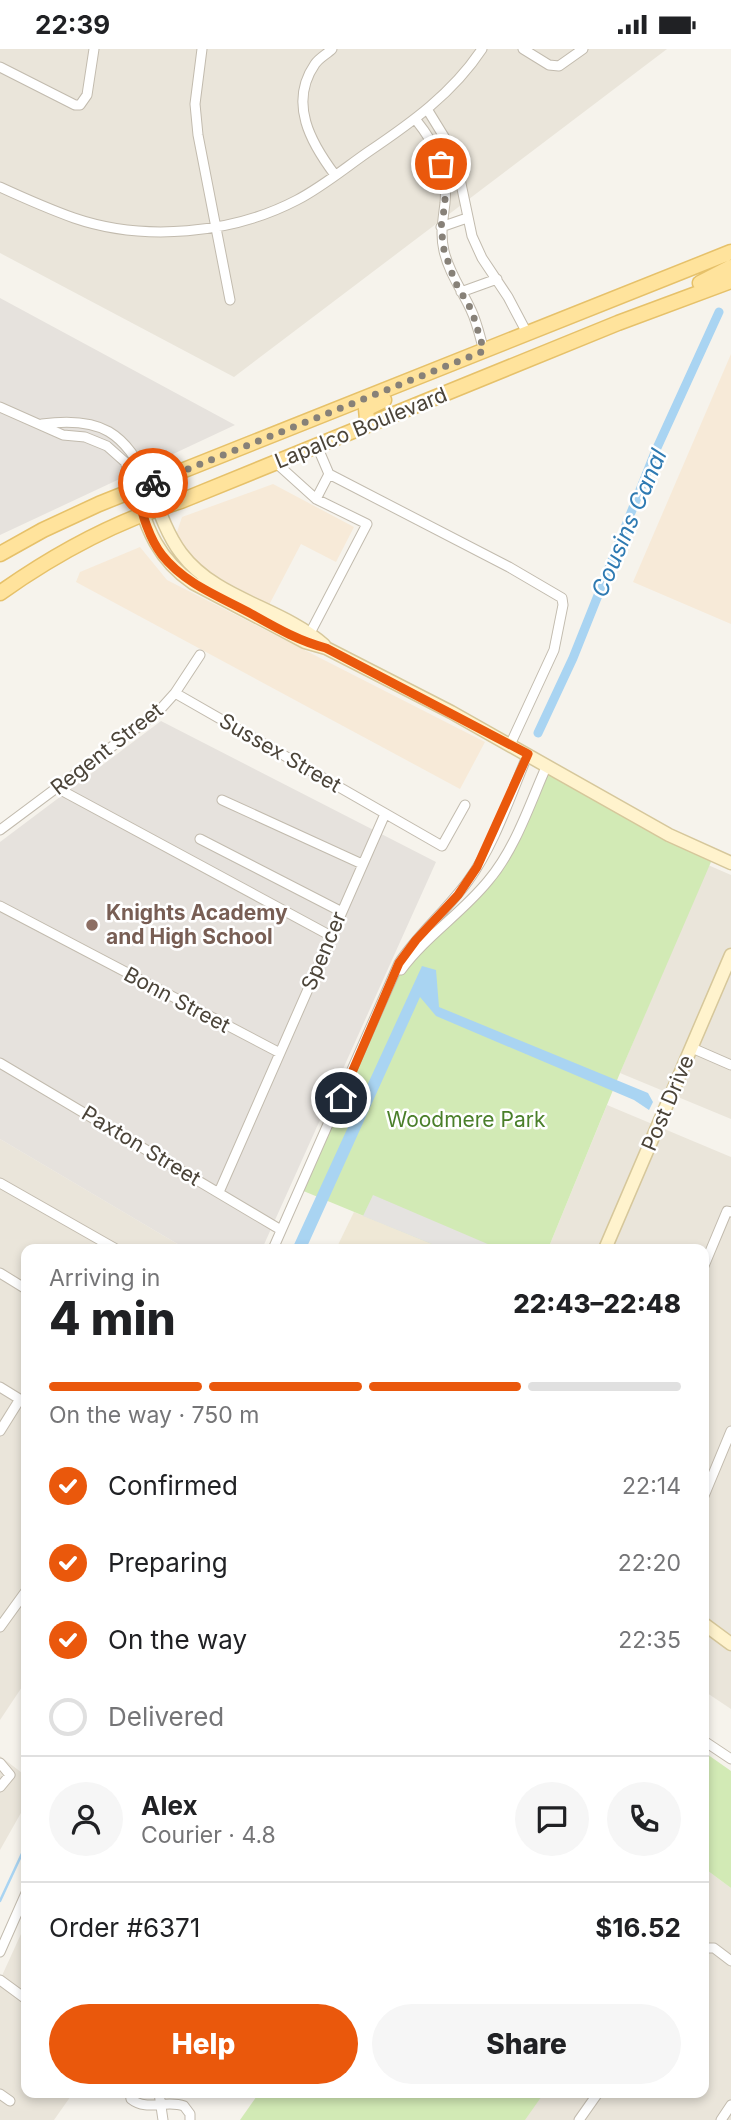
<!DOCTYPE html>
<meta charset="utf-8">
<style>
body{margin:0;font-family:Inter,sans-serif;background:#f6f6f6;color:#202124;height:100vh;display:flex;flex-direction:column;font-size:26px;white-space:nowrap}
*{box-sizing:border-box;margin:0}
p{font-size:23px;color:#757577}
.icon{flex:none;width:38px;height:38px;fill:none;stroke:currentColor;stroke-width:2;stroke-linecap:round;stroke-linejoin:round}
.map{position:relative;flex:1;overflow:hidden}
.side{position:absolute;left:21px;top:1195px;width:688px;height:854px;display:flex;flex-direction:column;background:#fff;border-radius:14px;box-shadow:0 4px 10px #0003}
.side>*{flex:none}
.pin{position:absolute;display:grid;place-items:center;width:60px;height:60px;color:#fff;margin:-30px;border:4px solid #fff;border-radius:50%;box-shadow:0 2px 7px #0007}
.courier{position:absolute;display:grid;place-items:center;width:70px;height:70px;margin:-35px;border:5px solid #ea580c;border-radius:50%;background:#fff;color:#222;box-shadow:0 2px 9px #0007}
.headline em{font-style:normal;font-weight:800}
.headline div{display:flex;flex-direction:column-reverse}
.headline{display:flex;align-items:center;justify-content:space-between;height:119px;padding:0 28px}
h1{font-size:46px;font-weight:800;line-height:52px}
.bar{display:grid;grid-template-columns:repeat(4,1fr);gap:10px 7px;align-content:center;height:84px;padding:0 28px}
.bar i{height:9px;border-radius:5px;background:#e0e0e0}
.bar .active{background:#ea580c}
.bar p{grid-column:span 4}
.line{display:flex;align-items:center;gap:18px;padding:0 28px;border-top:2px solid #e0e0e0}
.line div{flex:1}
.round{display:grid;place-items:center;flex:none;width:74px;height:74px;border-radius:37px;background:#f6f6f6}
ol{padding:0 28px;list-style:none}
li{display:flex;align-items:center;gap:21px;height:77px}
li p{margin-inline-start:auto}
li .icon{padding:7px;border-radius:50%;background:#ea580c;color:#fff;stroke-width:4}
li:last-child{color:#757577}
li i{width:38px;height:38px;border:4px solid #e0e0e0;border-radius:50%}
.action{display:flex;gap:14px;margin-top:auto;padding:14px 28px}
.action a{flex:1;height:80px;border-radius:42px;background:#ea580c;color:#fff;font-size:28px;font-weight:800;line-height:80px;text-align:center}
.action a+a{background:#f6f6f6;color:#202124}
.status{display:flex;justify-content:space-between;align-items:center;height:49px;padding:0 35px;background:#fff;direction:ltr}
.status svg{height:19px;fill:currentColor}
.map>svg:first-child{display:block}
.residential{fill:#eae5da}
.commercial{fill:#f7ead8}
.industrial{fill:#e6e2dd}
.education{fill:#efe8d6}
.green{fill:#d2eab5}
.parking{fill:#e5e3e0}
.water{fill:#a9d4f2}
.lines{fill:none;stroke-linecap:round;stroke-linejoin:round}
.stream{stroke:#a9d4f2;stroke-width:2.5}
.canal{stroke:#a9d4f2;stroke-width:9}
.street-casing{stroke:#c2bbae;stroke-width:11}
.secondary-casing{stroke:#d6c79b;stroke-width:15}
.primary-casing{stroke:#e6c16a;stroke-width:17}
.street{stroke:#fff;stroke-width:9}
.secondary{stroke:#fff3cd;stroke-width:12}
.primary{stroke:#ffe39c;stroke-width:14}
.done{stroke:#878178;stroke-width:7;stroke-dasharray:0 12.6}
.route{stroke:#ea580c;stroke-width:9}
.education-dot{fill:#8d6e63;stroke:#fff;stroke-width:2.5}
.labels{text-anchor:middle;stroke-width:5;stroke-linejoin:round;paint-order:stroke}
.street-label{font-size:21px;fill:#4b4439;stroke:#fff}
.education-label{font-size:21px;font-weight:bold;fill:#785e54;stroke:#fff;text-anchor:start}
.park-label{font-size:21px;fill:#4a7f2a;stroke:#fff}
.water-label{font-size:23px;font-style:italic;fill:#2e7ab2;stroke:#fff}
</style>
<div class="status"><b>22:39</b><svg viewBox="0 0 49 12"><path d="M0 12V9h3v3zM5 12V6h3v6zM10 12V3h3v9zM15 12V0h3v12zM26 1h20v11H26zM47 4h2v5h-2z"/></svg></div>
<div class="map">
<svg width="731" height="2071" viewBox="0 0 731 2071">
<rect width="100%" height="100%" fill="#f6f3ec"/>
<path class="residential" d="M0,0h667l-433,328 -234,-124z
M708,816l23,10v244l-111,-46z
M607,1056l124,52v552l-27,-18v-442h-156z
M0,1090l186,110h-160v432l-26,39z
M0,1707l26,20v28l-26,46z
M704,1819l27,20v232h-209l19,-27h163z
M26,1874v170h47l-19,27h-54v-140z"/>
<path class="commercial" d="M731,305v270l-98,-42z
M273,435l81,43 -18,35 -35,-18 -32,61 -66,-36 -27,-34 6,-18z
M140,498l27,33 318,162 -25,47 -384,-207 4,-10z"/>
<path class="industrial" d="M0,249l235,127 -235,110z
M161,672l275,141 -174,387h-76l-186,-110v-297z"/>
<path class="education" d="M354,1163l90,37h-108z"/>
<path class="green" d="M547,716l167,90 -94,218 -72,176h-104l-143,-59 90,-208 13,-17 86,-85z
M704,1703l27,19v117l-27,-20z
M259,2044h285l-19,27h-285z"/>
<path class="parking" d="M373,1146l117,50 -2,4h-44l-81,-33z"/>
<path class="water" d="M422,917l14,4 3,37 209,86 5,9 -4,8 -15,-10 -198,-84 -16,-19 -114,252h-14z"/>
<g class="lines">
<path class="stream" d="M0,1852l26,-56"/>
<path class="canal" d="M538,684l35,-75 83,-208 63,-138"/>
<g class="street-casing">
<path id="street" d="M202,0l-7,55 3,31 32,165
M332,0c-5,5 -13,9 -17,15 -27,39 -4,79 20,111
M523,0l26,16 10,1 24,-17
M0,18l75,38h5l7,-10 7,-46
M427,60l24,39 5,12 16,76 10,22 26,39 19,36
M416,71c20,25 32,50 29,83 -2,17 -5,31 -1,48 5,22 18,39 27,59 6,12 9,27 13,41
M0,138c24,11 49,22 74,31 70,24 158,16 223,-18 25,-13 48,-32 71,-48 43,-29 85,-59 114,-103
M441,178l26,-9
M461,243l36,-13
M0,358l63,28 22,2 22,9 18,16 11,28
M42,375c59,-8 83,8 108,61
M317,397l12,28
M275,413l41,37 51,25 -59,113
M316,450l13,-25 180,93 53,31 1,7 -9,45 -44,95
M175,644l267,153 23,-41
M57,739l274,148
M222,751l140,64
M0,781l157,-117 18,-20 25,-38
M200,790l142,73
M0,857l280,147
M401,921c25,-34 61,-57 87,-89 28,-33 42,-78 59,-116
M692,999l39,17
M0,1014l281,167
M0,1134l116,66
M219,1143l166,-378
M273,1200l126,-286c20,-30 48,-53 69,-82 27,-37 42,-85 60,-127
M704,1217l23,-55 4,1
M0,1224l26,16
M0,1338l26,16
M0,1382l20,-32
M704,1447l27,-65
M0,1578l26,-36
M704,1692l27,18
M0,1714l10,12 -10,12
M704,1901l2,-2h8l17,13
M0,1903l26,-59
M0,1931l26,19
M130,2044l1,6c16,13 35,0 53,7l6,8v6
M159,2044l4,27
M0,2045l10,7
M579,2071l19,-27
M721,2071l10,-15"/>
</g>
<g class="secondary-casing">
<path id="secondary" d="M150,436c8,22 16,48 31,68 35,47 100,54 143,92
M136,441c10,39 23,70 57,93l112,59 21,6 125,64 218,123 62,28
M605,1200l126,-294
M704,1575l27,20"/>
</g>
<g class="primary-casing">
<path id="primary" d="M700,234l31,-16
M374,374l-7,-4 -1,-10 18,-9
M0,505l43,-24 56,-26 632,-252
M0,544c55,-39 116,-72 181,-92l437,-178 113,-42"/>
</g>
<use href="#street" class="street"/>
<use href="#secondary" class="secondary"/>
<use href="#primary" class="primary"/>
</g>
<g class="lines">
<path class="done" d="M153,434l331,-132 -12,-40 -17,-29 -11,-32 -3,-23 4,-23v-23l-4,-17"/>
<path class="route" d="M153,434l-17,7c6,22 12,47 26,65 22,28 56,41 86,57 25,14 50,29 78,36l202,106 -51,113 -19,28 -42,45 -17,23 -58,135"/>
</g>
<circle class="education-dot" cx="92" cy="876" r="7"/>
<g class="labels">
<g class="street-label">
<text transform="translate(361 379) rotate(-22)" y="7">Lapalco Boulevard</text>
<text transform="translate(107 700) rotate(-38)" y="7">Regent Street</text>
<text transform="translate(280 704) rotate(30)" y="7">Sussex Street</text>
<text transform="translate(324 902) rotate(-67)" y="7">Spencer</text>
<text transform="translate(177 951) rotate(28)" y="7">Bonn Street</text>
<text transform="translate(668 1054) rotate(-67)" y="7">Post Drive</text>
<text transform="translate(141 1097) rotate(31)" y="7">Paxton Street</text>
</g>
<g class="education-label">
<text x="106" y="871">Knights Academy<tspan x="106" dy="24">and High School</tspan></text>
</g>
<g class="park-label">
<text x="466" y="1078">Woodmere Park</text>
</g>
<g class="water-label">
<text transform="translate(629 474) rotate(-67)" y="8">Cousins Canal</text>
</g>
</g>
</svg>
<div class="pin" style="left:441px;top:115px;background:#ea580c"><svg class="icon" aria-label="bag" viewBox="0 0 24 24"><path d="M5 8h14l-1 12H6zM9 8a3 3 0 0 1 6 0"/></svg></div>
<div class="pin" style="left:341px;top:1049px;background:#1f2937"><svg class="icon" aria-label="home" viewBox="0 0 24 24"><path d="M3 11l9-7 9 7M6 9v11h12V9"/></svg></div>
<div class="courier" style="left:153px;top:434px"><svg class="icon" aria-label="bike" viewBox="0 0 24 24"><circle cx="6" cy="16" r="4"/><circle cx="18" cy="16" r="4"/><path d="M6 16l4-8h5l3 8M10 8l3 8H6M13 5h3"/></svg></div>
<section class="side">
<div class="headline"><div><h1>4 min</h1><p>Arriving in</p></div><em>22:43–22:48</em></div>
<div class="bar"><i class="active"></i><i class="active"></i><i class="active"></i><i></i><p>On the way · 750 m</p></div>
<ol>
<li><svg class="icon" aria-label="check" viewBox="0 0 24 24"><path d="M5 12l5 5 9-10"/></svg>Confirmed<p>22:14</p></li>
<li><svg class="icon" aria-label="check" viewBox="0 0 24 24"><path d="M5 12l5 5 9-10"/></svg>Preparing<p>22:20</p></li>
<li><svg class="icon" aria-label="check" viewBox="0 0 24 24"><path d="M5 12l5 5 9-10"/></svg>On the way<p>22:35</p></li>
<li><i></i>Delivered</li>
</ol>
<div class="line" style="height:126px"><a class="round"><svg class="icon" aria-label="person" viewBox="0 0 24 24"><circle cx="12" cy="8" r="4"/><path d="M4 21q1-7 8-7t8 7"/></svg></a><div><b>Alex</b><p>Courier · 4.8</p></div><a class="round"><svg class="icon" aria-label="chat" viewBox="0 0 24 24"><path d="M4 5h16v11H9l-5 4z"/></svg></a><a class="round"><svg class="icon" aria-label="phone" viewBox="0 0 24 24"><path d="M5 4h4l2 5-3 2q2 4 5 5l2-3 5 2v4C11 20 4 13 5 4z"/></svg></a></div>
<div class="line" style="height:91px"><div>Order #6371</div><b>$16.52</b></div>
<div class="action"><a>Help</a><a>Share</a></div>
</section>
</div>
